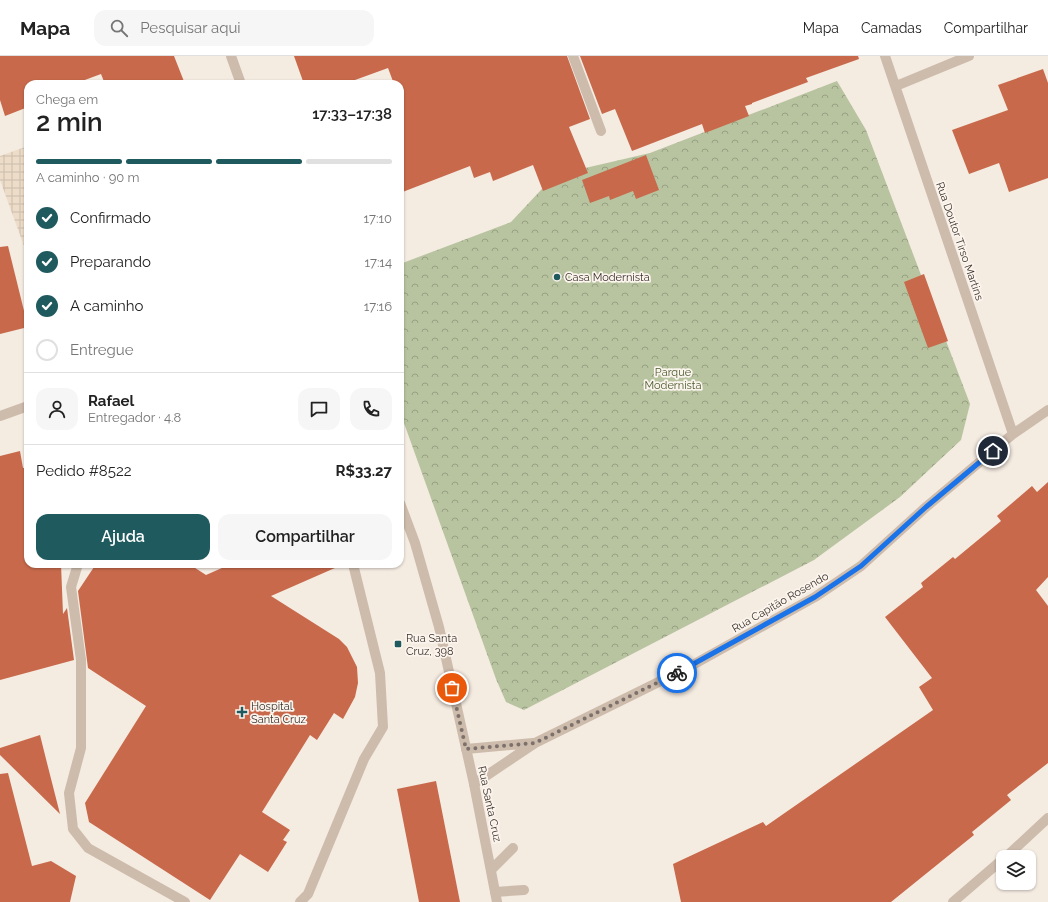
<!DOCTYPE html>
<html lang="pt">
<meta charset="utf-8">
<style>
body{margin:0;font-family:Raleway,sans-serif;background:#f6f6f6;color:#222;height:100vh;display:flex;flex-direction:column;font-size:15px;white-space:nowrap}
*{box-sizing:border-box;margin:0}
p{font-size:13px;color:#767676}
.icon{flex:none;width:22px;height:22px;fill:none;stroke:currentColor;stroke-width:2;stroke-linecap:round;stroke-linejoin:round}
.map{position:relative;flex:1;overflow:hidden}
.panel{position:absolute;left:24px;top:24px;width:380px;height:488px;display:flex;flex-direction:column;background:#fff;border-radius:12px;box-shadow:0 1px 3px #0004}
.panel>*{flex:none}
.fabs{position:absolute;left:996px;top:794px;display:grid;gap:8px}
.fabs a{display:grid;place-items:center;width:40px;height:40px;border-radius:8px;background:#fff;box-shadow:0 1px 3px #0004;font-size:20px}
.pin{position:absolute;display:grid;place-items:center;width:34px;height:34px;color:#fff;margin:-17px;border:2px solid #fff;border-radius:50%;box-shadow:0 1px 4px #0007}
.courier{position:absolute;display:grid;place-items:center;width:40px;height:40px;margin:-20px;border:3px solid #1a73e8;border-radius:50%;background:#fff;color:#222;box-shadow:0 1px 5px #0007}
.overview em{font-style:normal;font-weight:600}
.overview div{display:flex;flex-direction:column-reverse}
.overview{display:flex;align-items:center;justify-content:space-between;height:68px;padding:0 12px}
h1{font-size:26px;font-weight:600;line-height:30px}
.bar{display:grid;grid-template-columns:repeat(4,1fr);gap:6px 4px;align-content:center;height:48px;padding:0 12px}
.bar i{height:5px;border-radius:3px;background:#e0e0e0}
.bar .on{background:#1f5a5e}
.bar p{grid-column:span 4}
.line{display:flex;align-items:center;gap:10px;padding:0 12px;border-top:1px solid #e0e0e0}
.line div{flex:1}
.round{display:grid;place-items:center;flex:none;width:42px;height:42px;border-radius:12px;background:#f6f6f6}
ol{padding:0 12px;list-style:none}
li{display:flex;align-items:center;gap:12px;height:44px}
li p{margin-inline-start:auto}
li .icon{padding:4px;border-radius:50%;background:#1f5a5e;color:#fff;stroke-width:4}
li:last-child{color:#767676}
li i{width:22px;height:22px;border:2px solid #e0e0e0;border-radius:50%}
.action{display:flex;gap:8px;margin-top:auto;padding:8px 12px}
.action a{flex:1;height:46px;border-radius:12px;background:#1f5a5e;color:#fff;font-size:16px;font-weight:600;line-height:46px;text-align:center}
.action a+a{background:#f6f6f6;color:#222}
header{display:flex;align-items:center;gap:24px;box-sizing:border-box;height:56px;padding:0 20px;background:#fff;border-bottom:1px solid #e0e0e0}
header strong{font-size:19px}
nav{display:flex;gap:22px;margin-inline-start:auto;font-size:14px}
.search{width:280px;height:36px;background:#f6f6f6;display:flex;align-items:center;gap:10px;box-sizing:border-box;padding:0 14px;border-radius:12px;color:#767676;font-size:15px}
.map>svg:first-child{display:block}
.park{fill:url(#park-crowns)}
.plaza{fill:url(#plaza-grid)}
.building{fill:#c8694b}
.lines{fill:none;stroke-linecap:round;stroke-linejoin:round}
.service{stroke:#cdbbac;stroke-width:10}
.minor{stroke:#cdbbac;stroke-width:10}
.tertiary{stroke:#cdbbac;stroke-width:10}
.done{stroke:#7c716b;stroke-width:4;stroke-dasharray:0 7.2}
.route{stroke:#1a73e8;stroke-width:5}
.poi-dot{fill:#1f5a5e;stroke:#fbf5ee;stroke-width:1.5}
.labels{text-anchor:middle;stroke-width:3.5;stroke-linejoin:round;paint-order:stroke}
.street-label{font-size:11px;fill:#3b302b;stroke:#fbf5ee}
.poi-label{font-size:11px;fill:#3b302b;stroke:#fbf5ee;text-anchor:start}
.park-label{font-size:11px;fill:#4a5a2e;stroke:#fbf5ee}
</style>
<header>
<strong>Mapa</strong>
<div class="search"><svg class="icon" aria-label="search" viewBox="0 0 24 24"><circle cx="10" cy="10" r="6"/><path d="M15 15l6 6"/></svg>Pesquisar aqui</div>
<nav><a>Mapa</a><a>Camadas</a><a>Compartilhar</a></nav>
</header>
<div class="map">
<svg width="1048" height="846" viewBox="0 0 1048 846">
<defs>
<pattern id="park-crowns" width="20" height="18" patternUnits="userSpaceOnUse"><rect width="20" height="18" fill="#b8c4a0"/><path d="M2 6a3 3 0 1 1 6 0M12 15a3 3 0 1 1 6 0" fill="none" stroke="#97a083"/></pattern>
<pattern id="plaza-grid" width="8" height="8" patternUnits="userSpaceOnUse"><rect width="8" height="8" fill="#ecdcc8"/><path d="M0 4h8M4 0v8" fill="none" stroke="#cbbdac"/></pattern>
</defs>
<rect width="100%" height="100%" fill="#f4ebe1"/>
<path class="park" d="M837,25l29,49 104,274 -9,36 -61,57 -86,63 -290,150 -18,-8 -10,-23 -96,-267v-148l111,-42 44,-47 95,-22z"/>
<path class="plaza" d="M28,90v111l-28,-77v-24z"/>
<path class="building" d="M0,0h174l11,28h-80l-4,-10 -27,10h-46v23l-23,9 -5,-16z
M294,0h273l23,63 -21,8 19,46 -45,18 -10,-26 -40,16 -3,-9 -16,6 -4,-12 -70,27v-109h-6l-6,-16 -44,16h-40z
M580,0h278l1,3 -53,19 2,4 -56,21v1l-7,2 4,10 -44,17 -3,-9 -70,27 -17,-42 -13,5z
M1043,13l5,14v95l-39,14 -10,-29 -30,11 -17,-44 56,-20 -10,-25z
M646,99l13,35 -23,9 -3,-8 -23,9 -1,-4 -19,7 -8,-23z
M8,190l20,81 -28,7v-87z
M924,218l24,67 -20,7 -24,-66z
M20,395l3,17 5,-1v97h33l2,50 4,-6 7,52 -74,20v-224z
M1048,426v95l-12,13 12,16v157l-41,32 4,5 -39,32 2,3 -83,67h-210l-8,-38 90,-42 3,4 167,-116 -14,-23 13,-9 -47,-61 38,-30 -2,-4 32,-26 2,2 46,-38 -4,-5 35,-30 5,6z
M96,508h93l17,11 25,-11h113l-73,32 68,43 8,8 10,20 1,16 -3,14 -12,22 -9,-6 -17,27 -7,-5 -48,77 28,18 -7,10 4,2 -19,30 -28,-18 -30,46 -121,-78 -4,-19 61,-97 -58,-38 -10,-77z
M40,679l7,28 13,51 -60,-59v-7z
M8,717l24,93 19,-5 25,15 -6,26h-70v-128z
M436,725l24,121h-41l-22,-113z"/>
<g class="lines">
<path class="service" d="M78,508l-7,23 10,73v88l-12,45 4,36 15,19 97,54
M491,814l22,-22
M495,836l29,-2
M300,846l8,-8 56,-135 19,-32 -3,-54 -27,-109"/>
<path class="minor" d="M573,0l28,75
M885,0l128,378
M896,30l73,-30
M0,360l28,-10
M466,693l67,-6
M474,728l61,-41 154,-76 126,-70 46,-31 65,-59 87,-73 35,-24
M1006,801l42,-39
M953,846l50,-43"/>
<path class="tertiary" d="M231,0l10,28
M400,447l15,40 24,84 35,157 23,118"/>
</g>
<g class="lines">
<path class="done" d="M452,632l14,61 69,-6 142,-70"/>
<path class="route" d="M677,617l138,-76 46,-31 65,-59 67,-56"/>
</g>
<g class="poi-dot">
<circle cx="557" cy="221" r="4"/>
<rect x="394" y="584" width="8" height="8" rx="2"/>
<path d="M240 650h4v4h4v4h-4v4h-4v-4h-4v-4h4z"/>
</g>
<g class="labels">
<g class="street-label">
<text transform="translate(960 185) rotate(71)" y="4">Rua Doutor Tirso Martins</text>
<text transform="translate(780 546) rotate(-30)" y="4">Rua Capitão Rosendo</text>
<text transform="translate(490 748) rotate(78)" y="4">Rua Santa Cruz</text>
</g>
<g class="poi-label">
<text x="565" y="225">Casa Modernista</text>
<text x="406" y="586">Rua Santa<tspan x="406" dy="13">Cruz, 398</tspan></text>
<text x="251" y="654">Hospital<tspan x="251" dy="13">Santa Cruz</tspan></text>
</g>
<g class="park-label">
<text x="673" y="320">Parque<tspan x="673" dy="13">Modernista</tspan></text>
</g>
</g>
</svg>
<div class="fabs">
<a><svg class="icon" aria-label="layers" viewBox="0 0 24 24"><path d="M12 4l9 5-9 5-9-5zM3 14l9 5 9-5"/></svg></a>
</div>
<div class="pin" style="left:452px;top:632px;background:#ea580c"><svg class="icon" aria-label="bag" viewBox="0 0 24 24"><path d="M5 8h14l-1 12H6zM9 8a3 3 0 0 1 6 0"/></svg></div>
<div class="pin" style="left:993px;top:395px;background:#1f2937"><svg class="icon" aria-label="home" viewBox="0 0 24 24"><path d="M3 11l9-7 9 7M6 9v11h12V9"/></svg></div>
<div class="courier" style="left:677px;top:617px"><svg class="icon" aria-label="bike" viewBox="0 0 24 24"><circle cx="6" cy="16" r="4"/><circle cx="18" cy="16" r="4"/><path d="M6 16l4-8h5l3 8M10 8l3 8H6M13 5h3"/></svg></div>
<section class="panel">
<div class="overview"><div><h1>2 min</h1><p>Chega em</p></div><em>17:33–17:38</em></div>
<div class="bar"><i class="on"></i><i class="on"></i><i class="on"></i><i></i><p>A caminho · 90 m</p></div>
<ol>
<li><svg class="icon" aria-label="check" viewBox="0 0 24 24"><path d="M5 12l5 5 9-10"/></svg>Confirmado<p>17:10</p></li>
<li><svg class="icon" aria-label="check" viewBox="0 0 24 24"><path d="M5 12l5 5 9-10"/></svg>Preparando<p>17:14</p></li>
<li><svg class="icon" aria-label="check" viewBox="0 0 24 24"><path d="M5 12l5 5 9-10"/></svg>A caminho<p>17:16</p></li>
<li><i></i>Entregue</li>
</ol>
<div class="line" style="height:72px"><a class="round"><svg class="icon" aria-label="person" viewBox="0 0 24 24"><circle cx="12" cy="8" r="4"/><path d="M4 21q1-7 8-7t8 7"/></svg></a><div><b>Rafael</b><p>Entregador · 4.8</p></div><a class="round"><svg class="icon" aria-label="chat" viewBox="0 0 24 24"><path d="M4 5h16v11H9l-5 4z"/></svg></a><a class="round"><svg class="icon" aria-label="phone" viewBox="0 0 24 24"><path d="M5 4h4l2 5-3 2q2 4 5 5l2-3 5 2v4C11 20 4 13 5 4z"/></svg></a></div>
<div class="line" style="height:52px"><div>Pedido #8522</div><b>R$33.27</b></div>
<div class="action"><a>Ajuda</a><a>Compartilhar</a></div>
</section>
</div>
